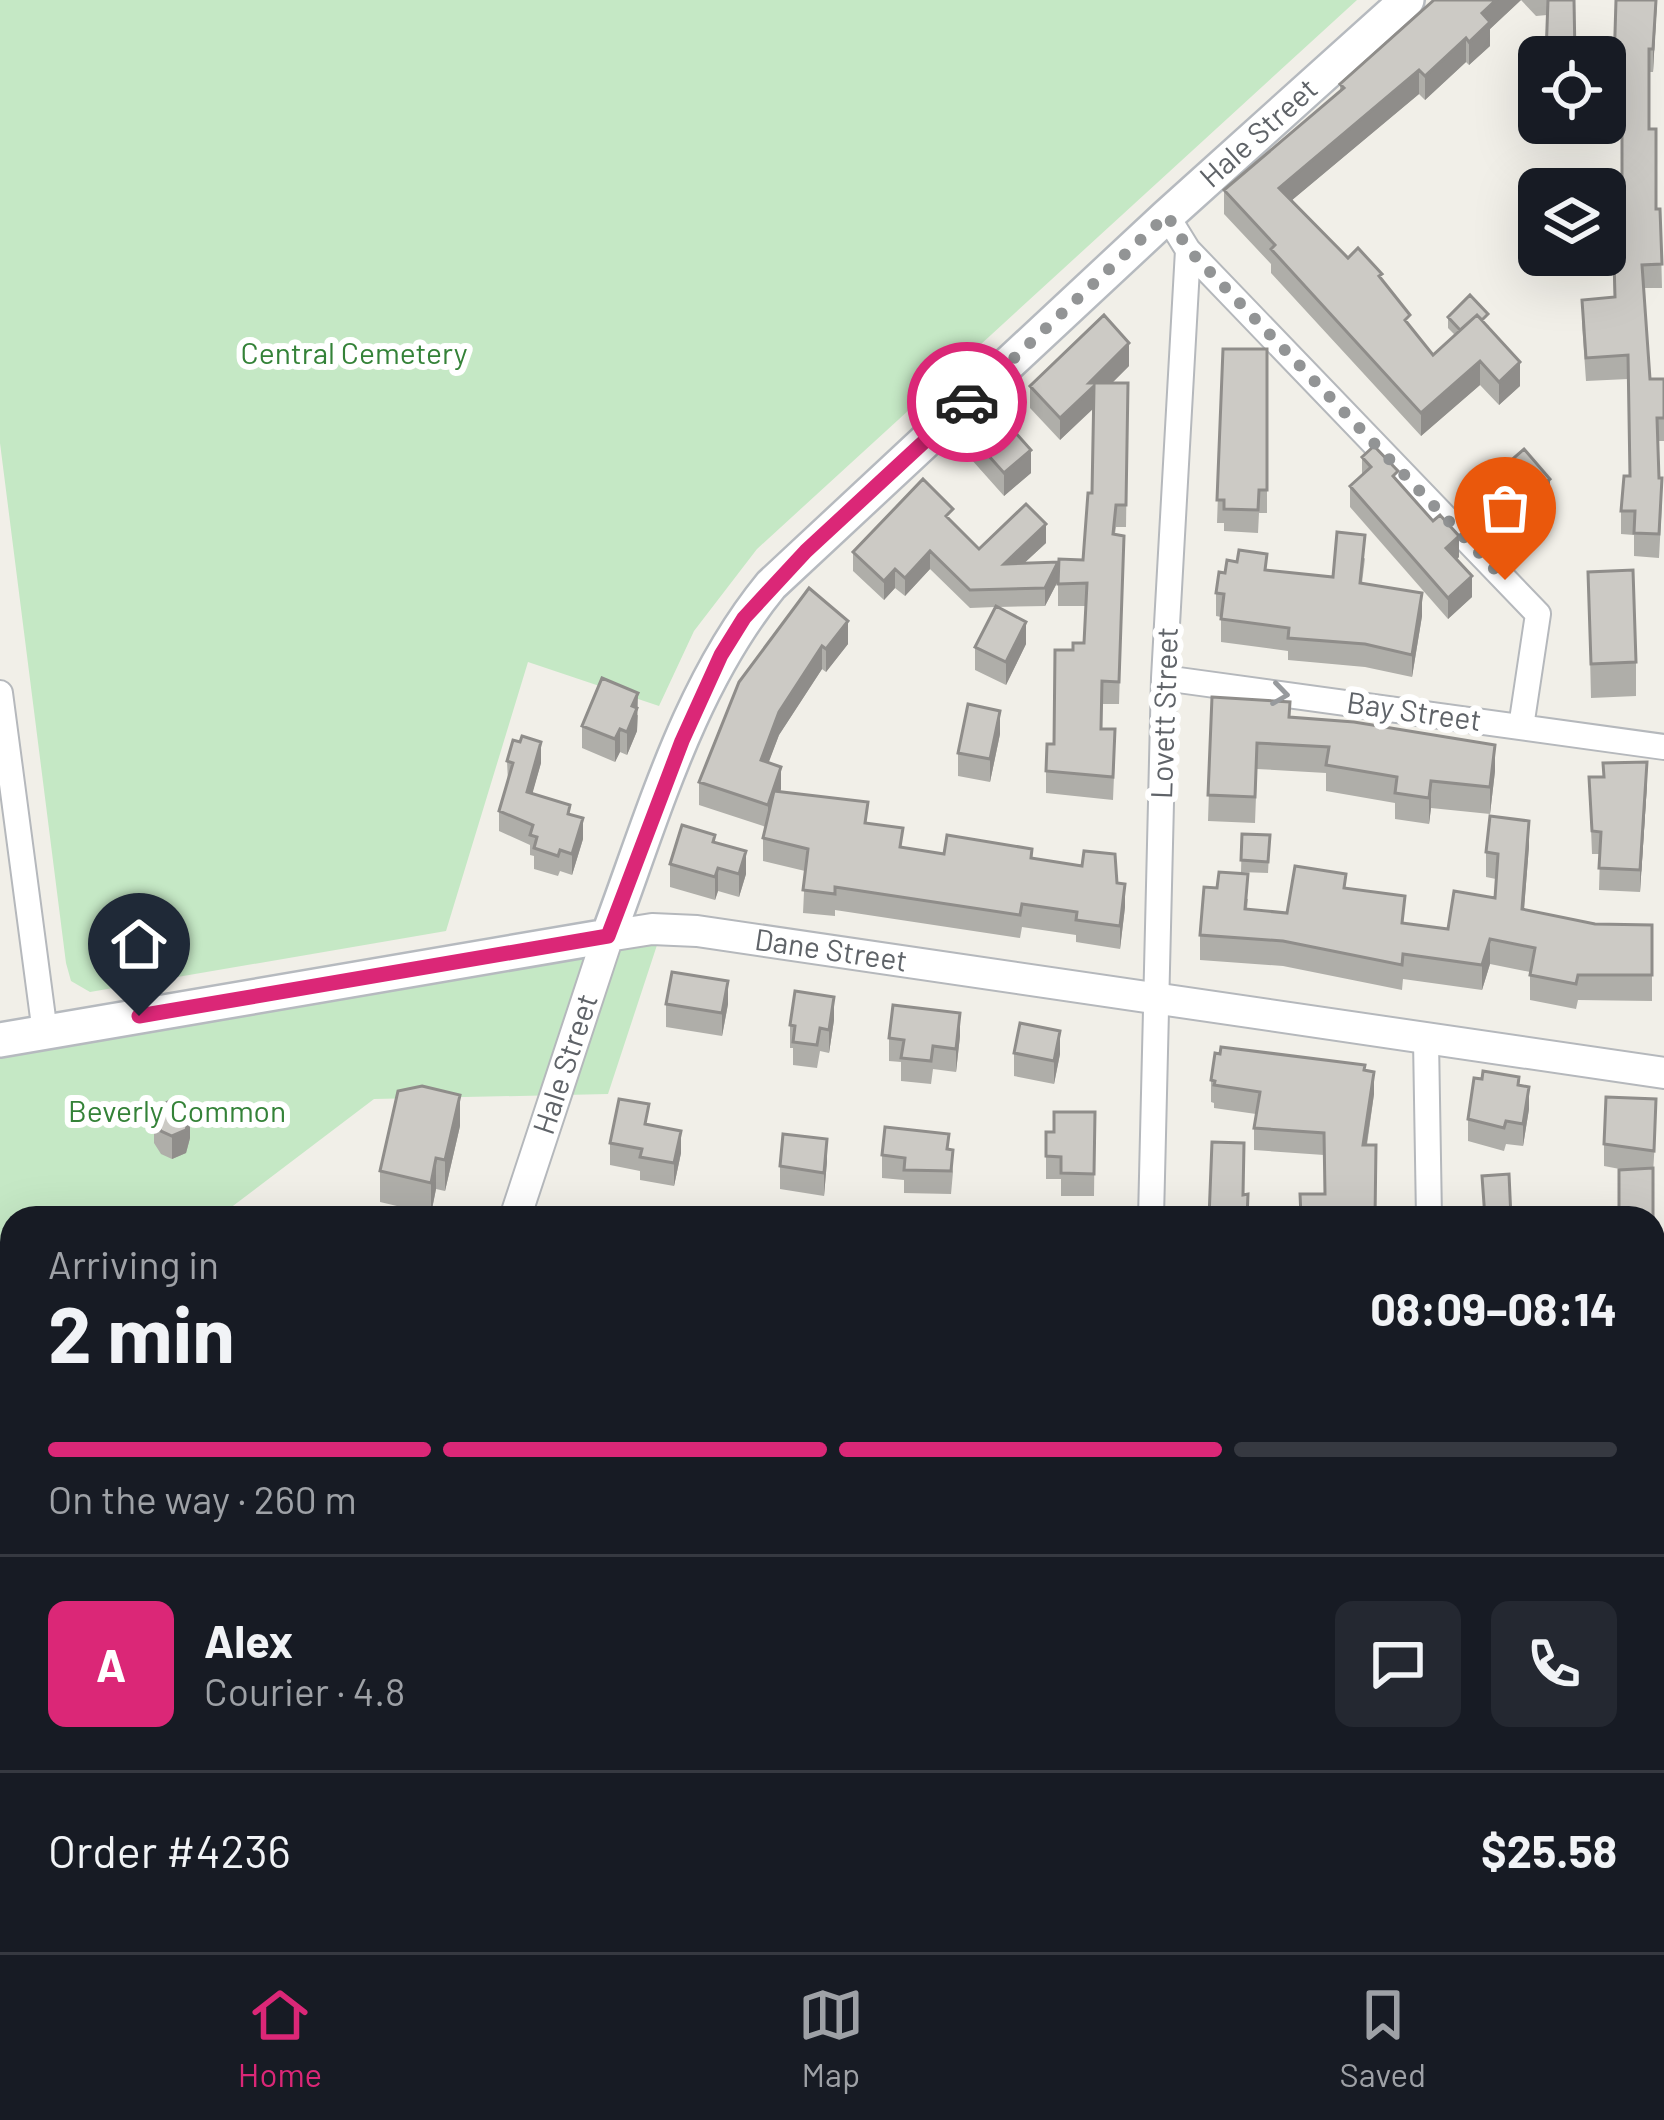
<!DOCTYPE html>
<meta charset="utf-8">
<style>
body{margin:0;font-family:Barlow,sans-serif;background:#242831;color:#f1f3f6;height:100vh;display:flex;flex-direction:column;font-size:45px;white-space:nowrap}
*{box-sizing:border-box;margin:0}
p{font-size:39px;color:#9ea1a6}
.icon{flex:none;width:66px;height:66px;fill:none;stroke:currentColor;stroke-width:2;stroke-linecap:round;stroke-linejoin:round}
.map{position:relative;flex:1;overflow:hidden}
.drawer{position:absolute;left:0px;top:1206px;width:1665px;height:747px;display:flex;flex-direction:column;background:#171b24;border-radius:36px 36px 0 0;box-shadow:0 12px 48px #0002}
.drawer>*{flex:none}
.buttons{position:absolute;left:1518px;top:36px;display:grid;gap:24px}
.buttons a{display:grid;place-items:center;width:108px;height:108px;border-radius:18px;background:#171b24;box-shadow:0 12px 48px #0002;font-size:60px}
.pin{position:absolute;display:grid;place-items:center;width:102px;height:102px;color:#fff;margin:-123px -51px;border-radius:50% 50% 50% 0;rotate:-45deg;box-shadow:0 0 12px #0007}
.pin .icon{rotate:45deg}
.courier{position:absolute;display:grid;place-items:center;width:120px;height:120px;margin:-60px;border:9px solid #db2777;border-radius:50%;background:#fff;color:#222;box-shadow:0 3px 15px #0007}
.headline em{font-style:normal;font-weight:700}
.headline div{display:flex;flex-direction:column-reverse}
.headline{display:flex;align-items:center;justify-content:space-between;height:204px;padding:0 48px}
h1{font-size:78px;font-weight:700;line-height:90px}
.bar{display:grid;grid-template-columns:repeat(4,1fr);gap:18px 12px;align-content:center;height:144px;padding:0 48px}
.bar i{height:15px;border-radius:9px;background:#363941}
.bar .on{background:#db2777}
.bar p{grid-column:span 4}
.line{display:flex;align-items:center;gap:30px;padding:0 48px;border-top:3px solid #363941}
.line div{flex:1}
.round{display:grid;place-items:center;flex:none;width:126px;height:126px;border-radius:18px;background:#242831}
.menu{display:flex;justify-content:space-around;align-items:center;height:168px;border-top:3px solid #363941;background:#171b24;font-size:33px;color:#9ea1a6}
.menu a{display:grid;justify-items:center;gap:6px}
.menu .on{color:#db2777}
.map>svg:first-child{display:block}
.green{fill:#c5e8c5}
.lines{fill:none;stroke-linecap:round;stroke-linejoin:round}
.minor-casing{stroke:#b5b8bc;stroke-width:28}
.tertiary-casing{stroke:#b5b8bc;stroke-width:34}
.secondary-casing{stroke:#b6babf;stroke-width:38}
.minor{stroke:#fff;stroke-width:24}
.tertiary{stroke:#fff;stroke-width:30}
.secondary{stroke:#fff;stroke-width:33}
.wall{fill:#afaea9}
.shaded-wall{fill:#8f8d8a}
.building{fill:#cccac5;stroke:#8f8d8a;stroke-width:3}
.oneway{stroke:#979a9d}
.done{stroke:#929495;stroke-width:12;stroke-dasharray:0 21.6}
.route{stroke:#db2777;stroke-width:15}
.labels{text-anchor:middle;stroke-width:12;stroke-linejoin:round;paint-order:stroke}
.street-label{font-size:30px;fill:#5f6368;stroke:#fff}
.park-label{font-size:30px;fill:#348238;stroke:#fff}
</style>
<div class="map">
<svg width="1664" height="1952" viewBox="0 0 1664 1952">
<rect width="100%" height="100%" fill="#f1efe8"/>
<path class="green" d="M0,0h1357l-600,549 -63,82 -35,75 -131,-44 -82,269 -356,61 -19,-11 -5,-18 -66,-520z
M658,942l-50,152 -234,5 -157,119h-205v54l-12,4v-242z"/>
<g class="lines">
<g class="minor-casing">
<path id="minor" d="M1188,250l350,364 -17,113
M1164,678l500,69
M0,693l45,340
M1426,1040l3,178
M1151,1218l13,-540 24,-428 -21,-34
M1211,1941l94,11
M1127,1952v-11"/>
</g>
<g class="tertiary-casing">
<g id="tertiary">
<path id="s1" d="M515,1218l93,-282 44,-7 45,2 967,142"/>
<path d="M293,1952l5,-11"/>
</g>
</g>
<g class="secondary-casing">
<g id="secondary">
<path id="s2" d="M0,1040l608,-104c45,-120 81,-251 163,-351l396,-369 240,-216"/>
</g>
</g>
<use href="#minor" class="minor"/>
<use href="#tertiary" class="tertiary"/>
<use href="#secondary" class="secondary"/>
</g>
<path class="wall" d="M1434,0h140l1,57h-29l1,-42 -11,1 -15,-16 -31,29v17l-21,19 -3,-3 -41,38 -6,-6 -127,106 56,58 34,22 28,47 23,28 22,-20 -7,-7v-11l40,8 32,61 -21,19 -19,-20 -59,51 -150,-163v-9l-47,-50v-24l116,-99v-7z
M1657,0l-4,72h-4v57l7,80h4l2,79h-18l6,91h14v62h-7l2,37 3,24 -3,56 -25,-2v-21l-13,-1v-23l9,-35 -2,-97 -42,2 -4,-58v-23l32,-2 -1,-51h-8v-52h17v-72h-9v-66z
M1223,349l44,141v23h-8l-1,20 -34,-2v-8h-7z
M1129,366l-17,17h16l-2,144h-10l-1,7 9,2 -5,168h-17l-1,25 14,23 -2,48 -67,-7v-22l8,-27 19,-94 11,-7 2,-37h-28v-25l-13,25 -47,1 28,37 -20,41 -31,-15v-23l20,-40 -25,1 -40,-39 -25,27 -10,-8 -11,12 -31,-29v-19l100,-29 26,26 67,-6 -22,20 59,-3 9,-67 1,-85 -33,32 -30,-32v-22z
M971,436l60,37 -27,23 -33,-37z
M1362,457l97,100 -3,3 16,37 -24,22 -98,-112v-21l12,-11z
M1492,477l58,25 -32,28 -26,-31z
M1365,558l-3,25 60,33 -10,61 -47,-10 -77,-7v-9l-67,-9v-25l-5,-1v-23l9,-20 42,-3 66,7z
M1588,572l48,90v34l-45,2z
M809,588l39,56 -22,28 -4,-3 -43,66 -11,28 13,26 -1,3 88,31 35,24 41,7 88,4 85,25 8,24 -5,42 -44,-7v-7l-54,-8 -2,11 -185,-28v6l-32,-3 2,-42 -42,-10v-23l3,-11 -67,-22v-23z
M1212,697l283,74 -5,43 -59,-6 -2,16 -34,-5v-16l-69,-12v-18l-69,-4 -2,54 -47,-2z
M638,715l-1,16 -10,24 -7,-3 -5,10 -33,-14v-22z
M1000,734l-10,48 -32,-6v-23z
M507,761l34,2 -9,30 38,21 13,25 -11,36 -12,-4 -2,5 -24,-7v-13l-4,-1v-10l-31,-14v-20l9,-29z
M1603,763l44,21 -7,108 -41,-2 1,-36h-8l-3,-77h14z
M1242,834l28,1 -2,38 -27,-1z
M715,842l31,32 -7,23 -21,-6 -3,9 -45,-13v-23z
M1529,846l-5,64 71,14 57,1v76l-74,-1 -2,9 -46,-9v-28l-40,-8 -8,26 -79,-11 -1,11 -119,-24 -83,-6v-25l17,-47 31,11 -1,10 40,4 59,-25 59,36 43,5 47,-31 1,-19 -10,-2v-25z
M666,1004h62l-6,32 -56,-9z
M834,1020l-5,33 -9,-2 -3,17 -24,-3v-17h-3v-23z
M960,1036l-4,36 -23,-3 -2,15 -30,-3v-19l-12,-1v-23z
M1014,1053l46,1 -6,30 -40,-8z
M1365,1070l9,24 -7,51 8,73h-75v-24h24v-39l-70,-5v-22l2,-14 -42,-6v-5l-3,-1v-22z
M1519,1085l10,24 -6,37 -17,-2 -2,7 -36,-10v-22z
M1095,1112l-1,84h-33v-17h-15v-47h8z
M154,1120l36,18 -4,15 -14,6 -11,-5 -7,-11z
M1656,1122l-3,52v118h5l2,70h-7v-144l-28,-48 -21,-4v-22z
M649,1124l32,29 -7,33 -34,-6v-9l-30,-6v-22z
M460,1126l-15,65 -9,-2 -5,25 -51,-12v-31z
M949,1149l4,23 -2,22 -47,-1v-13l-22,-2v-23z
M827,1161l-3,35 -44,-7v-23z
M1653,1664l11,1v158l-11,-2z
M1653,1856l4,26 7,9v49h-11z
M363,1941h78l-1,11 -18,-2v2l-41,-3v-6z
M483,1941h148l-1,11h-148z
M669,1941h302v8l87,3h-389z"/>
<path class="shaded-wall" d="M1496,0h25l-31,29v17l-21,19v-23l13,-29z
M1656,0h1l-4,72v-23z
M1466,38v24l-41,38v-24z
M1419,70v24l-140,117v-23z
M1129,343v23l-35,35v7l-34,32v-22l29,-35z
M1480,361v24l-59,51v-23z
M1520,362v24l-21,19v-23z
M1031,450v23l-27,23v-23z
M1550,479v23l-32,28v-23z
M1046,524v19l-42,39v-18z
M1459,536v21l-13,12v-21z
M930,551v18l-25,27v-18z
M1058,562v19l-13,25v-18z
M895,569v19l-11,12v-19z
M1472,576v21l-24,22v-21z
M1422,593v23l-10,61v-22z
M848,621v23l-22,28v-23z
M1026,622v22l-20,41v-23z
M822,646v23l-43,66 -18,48v-23l18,-48z
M638,693l-1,38 -10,24v-23l5,-26z
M1000,711v23l-10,48v-23z
M620,729v23l-5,10v-23z
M541,742v21l-14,50v-21z
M1495,745v26l-5,43v-27z
M1647,762v22l-7,108v-22z
M781,767v22l-13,39v-23z
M1431,781v27l-2,16v-26z
M583,818v21l-11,36v-21z
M1529,821v25l-7,88v-25z
M746,851v23l-7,23v-23z
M718,868v23l-3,9v-23z
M1125,884v23l-5,42v-23z
M1490,939v25l-8,26v-25z
M728,981v23l-6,32v-23z
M834,997v23l-5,33v-23z
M960,1013v23l-4,36v-23z
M1060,1031v23l-6,30v-23z
M1374,1072v22l-11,74v-23z
M1529,1087v22l-6,37v-22z
M460,1095v31l-15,65v-31z
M190,1116v22l-4,15 -14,6v-23z
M681,1131v22l-7,33v-23z
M827,1139v22l-3,35v-23z
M436,1158v31l-5,25v-31z"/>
<path class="building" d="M1434,0h62l-14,13 8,9 -21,20 -3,-4 -41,38 -6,-6 -140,118 69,70 10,-10 24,26 -3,2 31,39 -5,5 28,35 44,-40 43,47 -21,20 -19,-21 -59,52 -150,-164 4,-4 -51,-55 120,-102 -4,-4z
M1548,0h26l1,56 -29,-1z
M1616,0h40l-3,49h-4v80h7v80h4l2,55 -20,1 8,114h14v39h-7l2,60h3l-3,56 -25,-1 1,-22h-14l3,-35h6l-2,-121 -42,3 -4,-58 33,-3 -2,-74h-8v-28h17v-95h-9z
M1551,171l25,1 -1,17h-25z
M1470,295l18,19 -6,6 -5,-5 -17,15 -12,-13z
M1104,315l25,28 -40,40h39l-2,122h-10l-3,29 11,2 -5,146 -17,-1 -1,48h14l-2,48 -67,-6 1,-27h7l1,-94h18v-7h11l3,-60 -29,1 1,-25 24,1 5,-67h4l2,-107 -34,32 -30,-32z
M1223,349h44v141h-8l-1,20 -34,-1v-9h-7z
M997,412l34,38 -27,23 -33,-37z
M1374,446l24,25 -5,5 40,45 7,-6 19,21 -13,12 26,28 -24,22 -98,-112 21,-19 -9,-10z
M1524,449l26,30 -32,28 -26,-30z
M923,479l30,30 -7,7 33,33 47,-45 20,20 -42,40 54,-2 -13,26 -75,2 -40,-39 -25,27 -10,-9 -11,12 -31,-29z
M1337,532l28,3 -5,48 62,10 -10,62 -47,-11 -77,-6 1,-10 -68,-9 3,-25 -8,-1 3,-21 6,1 2,-13 10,2 2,-12 28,4 -2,16 68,7z
M1633,570l3,92 -45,2 -3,-92z
M809,588l39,33 -22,28 -4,-3 -43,66 -18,48 20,7 -13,38 -69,-23 40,-100z
M996,606l30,16 -20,40 -31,-15z
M602,678l36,15 -6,13 5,2 -10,24 -7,-3 -5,10 -33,-13z
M1212,697l78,5 -1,15 65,5 141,23 -5,42 -59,-6 -2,17 -34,-5 2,-16 -71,-12 3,-18 -72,-4 -2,54 -47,-2z
M968,704l32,7 -10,48 -32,-6z
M522,736l19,6 -14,50 43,13 -2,9 15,4 -11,36 -12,-4 -2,6 -24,-8 3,-11 -7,-2 3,-10 -34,-14 14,-48 -6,-2 6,-21 7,2z
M1647,762l-7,108 -41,-2 2,-36 -9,-1 -3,-54h15l-1,-14z
M774,791l94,11 -3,21 38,5 -3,19 44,7 3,-19 85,14 -1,9 51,8 2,-15 31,3 2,29 8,1 -5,42 -44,-6 1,-8 -55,-8 -2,11 -185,-28v7l-32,-4 5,-41 -45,-11z
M1490,816l39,5 -7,88 73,15 57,1v50h-74l-2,9 -46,-9 5,-27 -45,-9 -8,26 -79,-11 -1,11 -119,-24 -83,-6 4,-48 13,1 2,-16 29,2 -3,35 42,4 8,-47 51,8 -2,14 61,8 -3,27 46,6 6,-38 41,7 3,-44 -12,-2z
M682,825l33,10 -2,7 33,9 -7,23 -21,-6 -3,9 -45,-13z
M1242,834l28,1 -2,27 -27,-2z
M672,972l56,9 -6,32 -56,-9z
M795,991l39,6 -5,33 -9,-2 -3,17 -24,-3 2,-16 -5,-1z
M893,1005l67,8 -4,36 -23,-3 -2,15 -30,-3 3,-18 -15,-2z
M1020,1023l40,8 -6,30 -40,-8z
M1221,1047l144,18 -1,5 10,2 -11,73h13l-1,73 -74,-2 -1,-22h25l-1,-61 -70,-5 6,-36 -46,-7 1,-4 -4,-1 4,-27 5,1z
M1483,1071l36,6 -1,8 11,2 -6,37 -17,-3 -2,7 -36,-9 6,-41 8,1z
M422,1086l38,9 -15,65 -9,-2 -5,25 -51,-12 18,-80z
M1606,1097l50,2 -2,52 -50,-7z
M619,1099l30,5 -4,20 36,7 -7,32 -34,-6 2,-8 -32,-6z
M172,1100l13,5 5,11 -4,14 -14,6 -11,-5 -7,-11 4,-13z
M1054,1112h41l-1,62 -33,-1v-16l-15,-1v-24h8z
M885,1127l64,7 -2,15 6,1 -2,21 -47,-1 1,-12 -23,-3z
M783,1134l44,5 -3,34 -44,-7z
M1212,1142l32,1 -1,52 5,-1 -1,24h-38z
M1653,1168v124h5l2,49h-7v-123h-34v-48z
M1509,1174l2,44h-26l-3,-42z
M1029,1212l49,6h-50z
M1653,1478h3l-3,100z
M1653,1664l11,1v118l-11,-2z
M1653,1856h3l1,26h5v9h2v26h-11z
M147,1941h59l-4,11h-60z
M483,1941h52l-1,11h-29l-23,-4z
M590,1941h39l-1,11h-39z
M680,1941h290v8l88,3h-330v-3z
M1157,1943l63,9h-64z"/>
<defs><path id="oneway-chevron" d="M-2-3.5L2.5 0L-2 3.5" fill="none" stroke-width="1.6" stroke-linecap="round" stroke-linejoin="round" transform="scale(3)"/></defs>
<use class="oneway" href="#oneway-chevron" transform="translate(1280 694) rotate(8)"/>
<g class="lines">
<path class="done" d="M967,402l200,-187 22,35 316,330"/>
<path class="route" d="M139,1016l469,-80 74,-195 39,-86 23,-37 62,-67 161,-149"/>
</g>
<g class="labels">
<g class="street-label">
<text dy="10" stroke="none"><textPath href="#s2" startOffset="1671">Hale Street</textPath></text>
<text transform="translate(1414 712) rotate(8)" y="10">Bay Street</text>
<text transform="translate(1165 713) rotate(-88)" y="10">Lovett Street</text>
<text dy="10" stroke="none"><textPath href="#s1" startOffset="522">Dane Street</textPath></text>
<text dy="10" stroke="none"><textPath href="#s1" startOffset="162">Hale Street</textPath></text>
</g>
<g class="park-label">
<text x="354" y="364">Central Cemetery</text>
<text x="177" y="1122">Beverly Common</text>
</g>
</g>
</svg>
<div class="buttons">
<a><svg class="icon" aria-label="locate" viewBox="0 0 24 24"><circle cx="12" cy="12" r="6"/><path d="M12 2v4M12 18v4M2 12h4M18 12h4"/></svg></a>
<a><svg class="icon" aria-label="layers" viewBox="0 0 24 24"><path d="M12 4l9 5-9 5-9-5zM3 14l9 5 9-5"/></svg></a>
</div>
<div class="pin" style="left:1505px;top:580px;background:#ea580c"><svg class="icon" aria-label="bag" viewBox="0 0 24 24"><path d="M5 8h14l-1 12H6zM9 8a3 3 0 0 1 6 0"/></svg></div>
<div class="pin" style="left:139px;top:1016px;background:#1f2937"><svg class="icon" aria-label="home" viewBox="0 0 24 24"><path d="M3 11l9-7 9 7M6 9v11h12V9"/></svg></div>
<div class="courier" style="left:967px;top:402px"><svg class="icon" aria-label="car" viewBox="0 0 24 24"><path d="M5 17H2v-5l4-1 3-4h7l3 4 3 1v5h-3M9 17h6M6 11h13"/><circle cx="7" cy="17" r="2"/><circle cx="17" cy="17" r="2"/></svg></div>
<section class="drawer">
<div class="headline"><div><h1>2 min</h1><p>Arriving in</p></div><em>08:09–08:14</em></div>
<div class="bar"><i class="on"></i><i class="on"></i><i class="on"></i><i></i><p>On the way · 260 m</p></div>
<div class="line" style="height:216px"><b class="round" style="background:#db2777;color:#fff">A</b><div><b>Alex</b><p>Courier · 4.8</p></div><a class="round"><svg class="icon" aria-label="chat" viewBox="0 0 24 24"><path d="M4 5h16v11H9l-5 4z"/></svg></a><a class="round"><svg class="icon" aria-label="phone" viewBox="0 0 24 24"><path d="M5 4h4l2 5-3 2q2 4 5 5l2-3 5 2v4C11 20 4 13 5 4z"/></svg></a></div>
<div class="line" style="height:156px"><div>Order #4236</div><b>$25.58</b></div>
</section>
</div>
<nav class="menu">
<a class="on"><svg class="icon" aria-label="home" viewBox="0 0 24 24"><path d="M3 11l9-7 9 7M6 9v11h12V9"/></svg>Home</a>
<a><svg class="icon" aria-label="map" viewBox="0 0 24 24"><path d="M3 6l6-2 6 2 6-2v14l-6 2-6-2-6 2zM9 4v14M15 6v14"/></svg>Map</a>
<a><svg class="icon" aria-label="saved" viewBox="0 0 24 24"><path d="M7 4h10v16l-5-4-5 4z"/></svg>Saved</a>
</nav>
